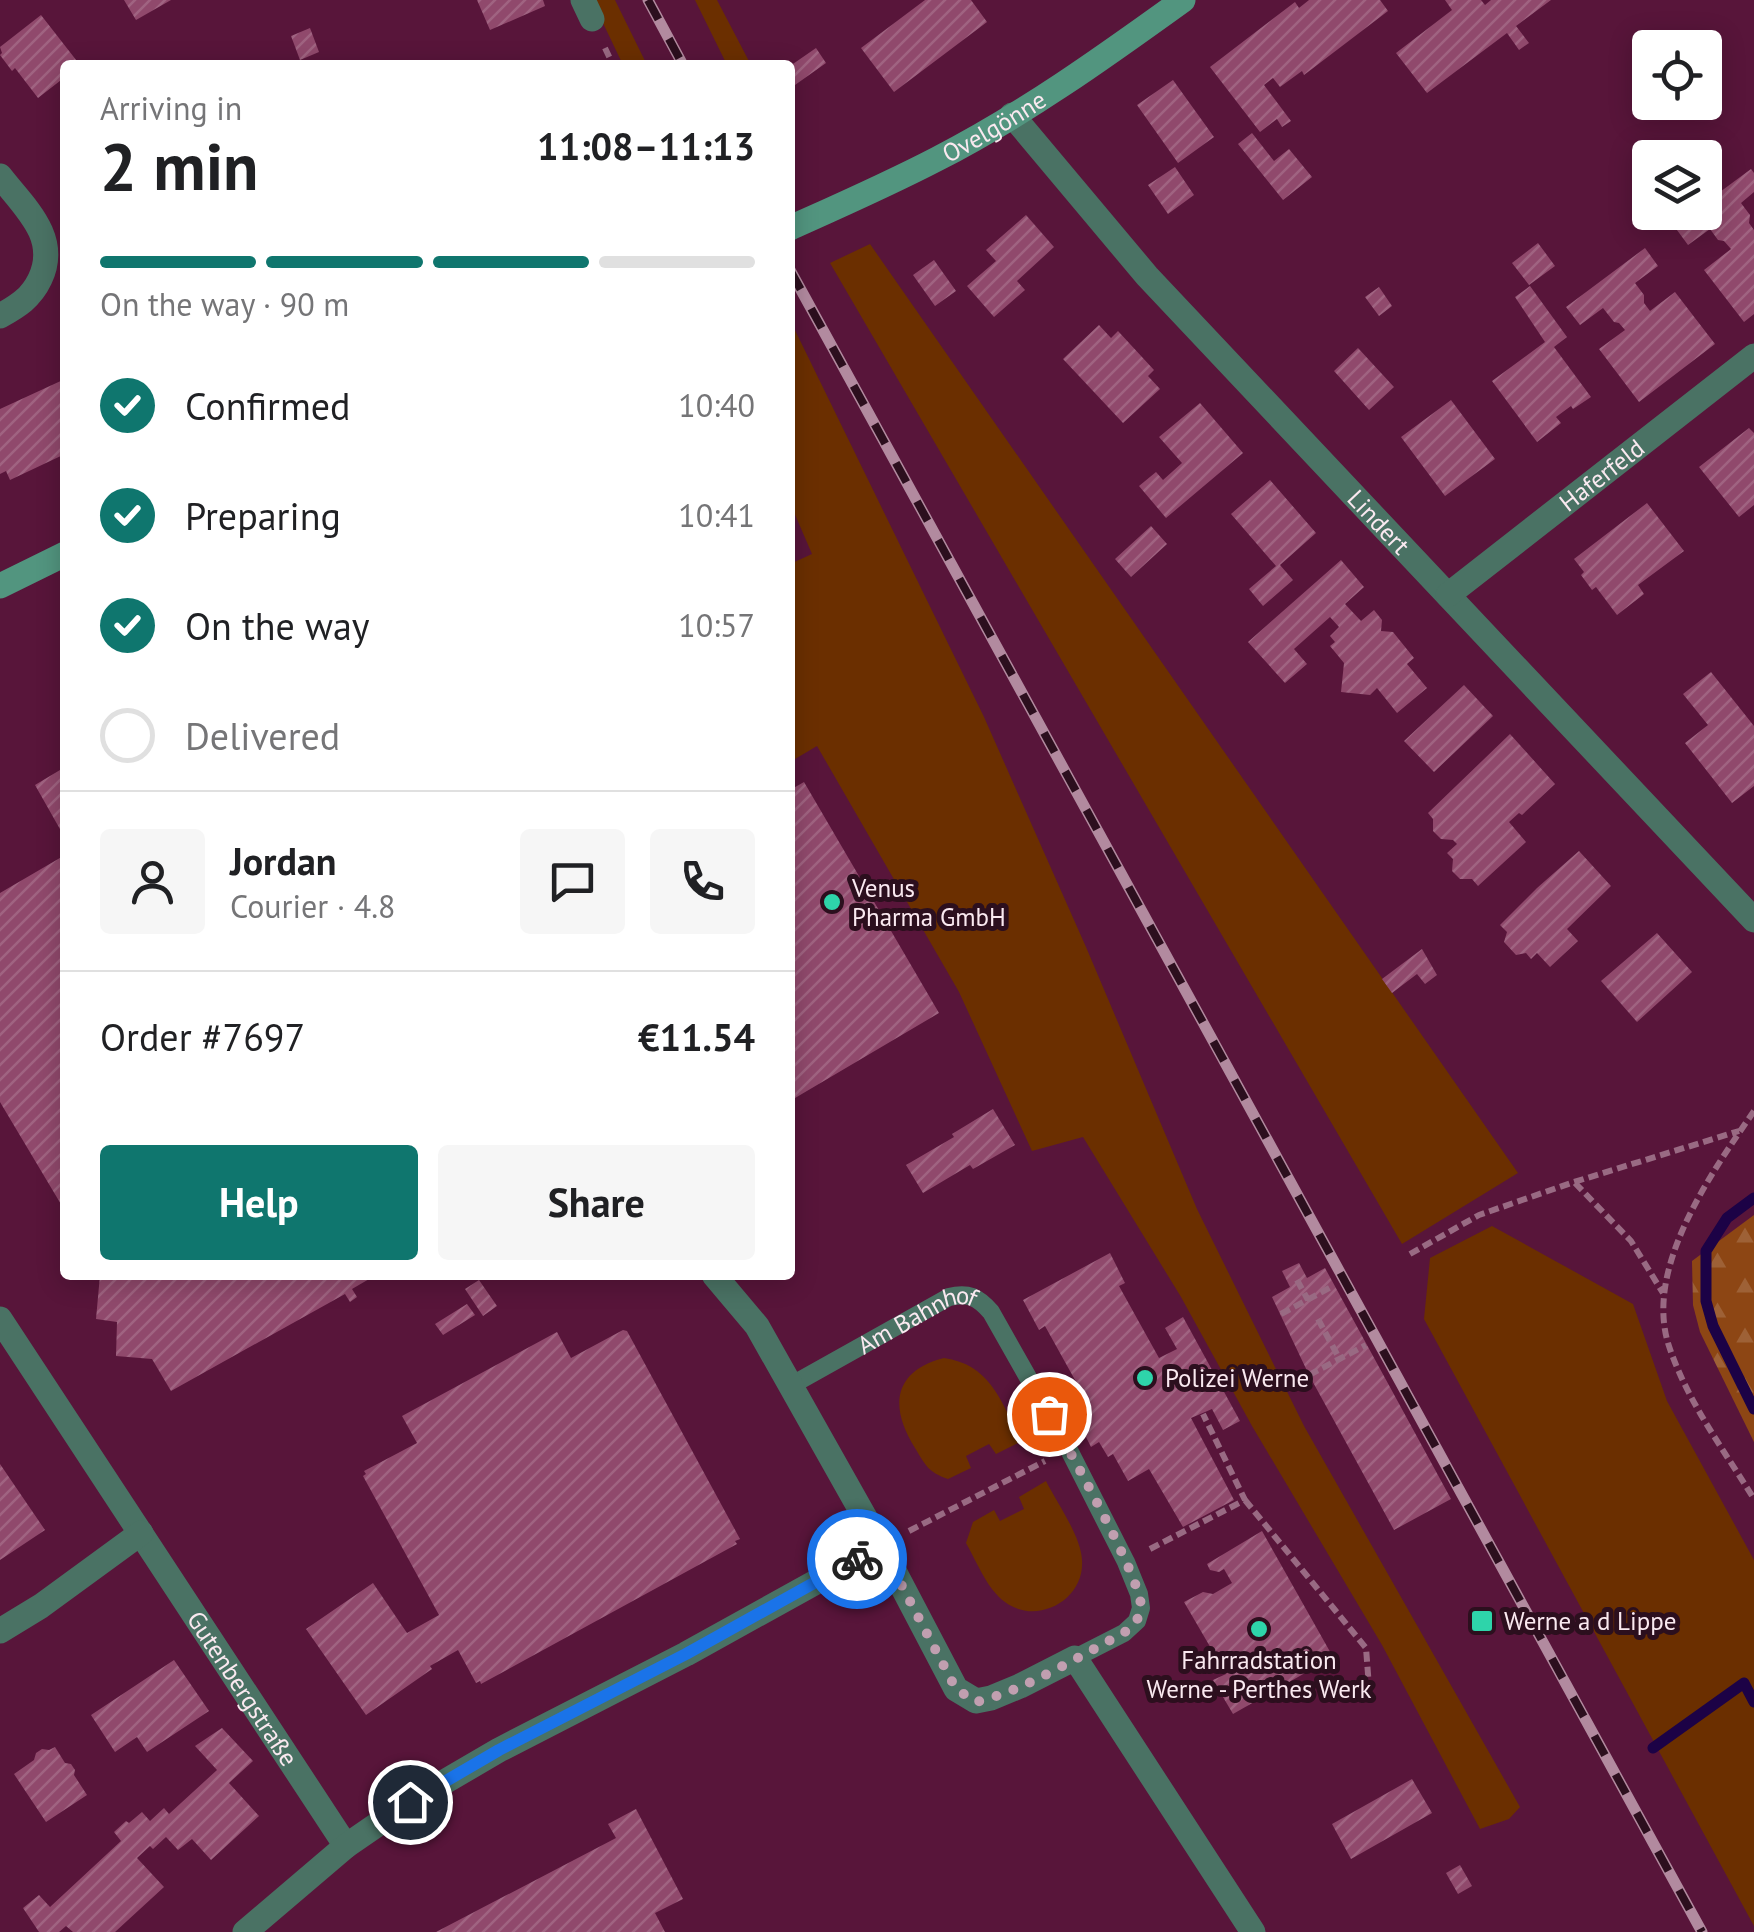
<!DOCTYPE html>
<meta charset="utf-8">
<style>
body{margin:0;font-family:"PT Sans",sans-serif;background:#f6f6f6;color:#202124;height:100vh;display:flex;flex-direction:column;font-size:38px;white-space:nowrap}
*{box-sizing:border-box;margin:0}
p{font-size:32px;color:#757577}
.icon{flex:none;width:55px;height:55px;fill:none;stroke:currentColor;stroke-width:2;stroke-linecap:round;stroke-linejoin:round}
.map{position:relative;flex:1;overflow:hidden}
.sheet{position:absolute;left:60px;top:60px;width:735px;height:1220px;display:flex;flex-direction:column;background:#fff;border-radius:10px;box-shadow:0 5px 25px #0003}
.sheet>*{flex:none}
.tools{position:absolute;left:1632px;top:30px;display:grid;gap:20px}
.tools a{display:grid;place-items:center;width:90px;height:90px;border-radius:10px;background:#fff;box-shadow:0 5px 25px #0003;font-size:50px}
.pin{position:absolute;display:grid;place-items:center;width:85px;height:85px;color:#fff;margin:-42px;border:5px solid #fff;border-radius:50%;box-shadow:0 2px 10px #0007}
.courier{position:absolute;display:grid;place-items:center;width:100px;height:100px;margin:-50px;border:8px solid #1a73e8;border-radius:50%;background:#fff;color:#222;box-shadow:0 2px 12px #0007}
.summary em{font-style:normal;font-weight:800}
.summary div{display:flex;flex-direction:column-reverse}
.summary{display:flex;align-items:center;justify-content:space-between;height:170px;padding:0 40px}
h1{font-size:65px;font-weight:800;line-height:75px}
.bar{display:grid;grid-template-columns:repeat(4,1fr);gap:15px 10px;align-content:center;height:120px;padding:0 40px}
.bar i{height:12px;border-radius:8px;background:#e0e0e0}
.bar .active{background:#0f766e}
.bar p{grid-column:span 4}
.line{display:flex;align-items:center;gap:25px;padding:0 40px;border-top:2px solid #e0e0e0}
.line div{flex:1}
.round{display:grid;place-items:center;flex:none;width:105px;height:105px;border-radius:10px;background:#f6f6f6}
ol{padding:0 40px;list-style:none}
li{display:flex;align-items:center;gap:30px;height:110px}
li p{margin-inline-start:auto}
li .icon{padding:10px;border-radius:50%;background:#0f766e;color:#fff;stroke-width:4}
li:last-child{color:#757577}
li i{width:55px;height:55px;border:5px solid #e0e0e0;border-radius:50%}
.action{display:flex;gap:20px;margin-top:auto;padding:20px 40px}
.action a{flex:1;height:115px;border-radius:10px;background:#0f766e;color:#fff;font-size:40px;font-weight:800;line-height:115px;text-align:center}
.action a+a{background:#f6f6f6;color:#202124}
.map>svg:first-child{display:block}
.grass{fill:#6b2f00}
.forest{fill:url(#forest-firs)}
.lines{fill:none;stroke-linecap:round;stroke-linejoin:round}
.stream{stroke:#1c0246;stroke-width:11}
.building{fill:url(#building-hatch)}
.path{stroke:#996a83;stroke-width:6;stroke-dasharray:10 5;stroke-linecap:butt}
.lane{stroke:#4a7264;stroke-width:18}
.street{stroke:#4a7264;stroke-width:25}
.secondary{stroke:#52957f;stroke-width:25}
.rail-casing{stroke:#b28a9f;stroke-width:11}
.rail{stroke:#2c0f1e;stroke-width:8;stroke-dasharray:22;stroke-linecap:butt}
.done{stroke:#c19fb0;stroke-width:10;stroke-dasharray:0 18}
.route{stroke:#1a73e8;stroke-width:12}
.poi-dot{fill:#2ed4aa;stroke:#2c0f1e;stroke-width:4}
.labels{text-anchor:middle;stroke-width:10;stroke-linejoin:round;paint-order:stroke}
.street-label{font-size:25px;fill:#fae9f0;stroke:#2c0f1e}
.poi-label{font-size:25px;fill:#fae9f0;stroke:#2c0f1e;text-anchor:start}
</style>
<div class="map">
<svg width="1754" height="1932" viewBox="0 0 1754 1932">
<defs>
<pattern id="forest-firs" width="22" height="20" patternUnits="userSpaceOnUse" patternTransform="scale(2.5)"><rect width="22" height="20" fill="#8d4614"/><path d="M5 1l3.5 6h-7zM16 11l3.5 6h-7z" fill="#9e6136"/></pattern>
<pattern id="building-hatch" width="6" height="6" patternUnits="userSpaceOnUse" patternTransform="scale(2.5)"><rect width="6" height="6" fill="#90496c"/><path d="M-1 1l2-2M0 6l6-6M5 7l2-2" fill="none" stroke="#a06381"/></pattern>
</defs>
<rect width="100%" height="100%" fill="#58153a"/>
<path class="grass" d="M592,0h23l32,65h-24z
M695,0h22l34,65h-24z
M870,244l648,929 -116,71 -572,-981z
M790,320l194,397 102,230 111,262 107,217 216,381 -11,12 -29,10 -98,-184 -130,-219 -71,-129 -98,-160 -51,14 -73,-159 -142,-246 -27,16v-198l22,-10 -22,-51z
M1492,1226l141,78 34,97 87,159v366l-330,-607 6,-61z
M944,1358c48,7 57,45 78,83l-26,13 -7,-10 -23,12 5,12 -23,11c-20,-7 -22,-13 -33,-31 -26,-41 -22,-77 29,-90z
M1046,1481c11,22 35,55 36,79 3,40 -45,66 -77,42 -18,-13 -28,-40 -39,-59l7,-21 21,-12 6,11 24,-12 -5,-12z"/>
<path class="forest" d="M1754,1215v227l-54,-110 -7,-27 -1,-44z"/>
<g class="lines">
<path class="stream" d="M1754,1198l-27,20 -21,33v50l7,25 41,83
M1653,1748l91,-65 10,19"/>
</g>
<path class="building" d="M124,0h47l-35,20z
M477,0h66l2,6 -55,24z
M925,0h46l16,22 -93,70 -33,-44z
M1309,0h71l8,11 -84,64 -2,-4 -22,16 -7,-9 -9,7 27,36 -9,6 -5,-8 -17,13 -50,-65 85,-65 4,6z
M1445,0h36l4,5 6,-5h60l-35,26 13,17 -10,7 -12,-17 -80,60 -31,-40 56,-43z
M41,15l39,50h-15v12l-27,21 -23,-30 -3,3 -12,-16 2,-2 -2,-6z
M310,28l9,24 -19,8 -9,-24z
M816,48l10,15 -31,22 -5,-7v-12z
M1173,80l41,57 -36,26 -41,-58z
M1252,133l22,28 15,-12 23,28 -29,23 -45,-56z
M1175,167l19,28 -26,19 -20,-29z
M1751,169l3,4v19l-13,11 9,12 -1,8 5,7v84l-10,8 -40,-52 27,-21 -7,-8 -6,-1 -8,-11 -22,16 -14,-19 18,-14h13v-9z
M1026,215l28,32 -37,34 8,9 -31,27 -27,-31 29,-25 -10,-11z
M1538,243l17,23 -26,19 -17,-22z
M1645,248l13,18 -23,17 9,12v8l6,8 25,-19 40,52 -76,58 -40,-53 26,-19 -6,-7 -5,-1 -11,-14 -23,17 -14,-18z
M934,260l22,31 -21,15 -22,-31z
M1530,286l37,51 -13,10 37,50 -18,12 -2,-3 -15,11 5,6 -24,19 -45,-61 53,-39 -30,-45z
M1379,287l13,19 -13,10 -14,-19z
M1099,325l12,13 7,-7 36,39 -6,6 12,13 -37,34 -60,-64z
M1358,348l36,39 -25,23 -35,-39z
M65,379v75l-55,26 -4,-9 -6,3v-65z
M1451,400l44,59 -50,37 -44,-59z
M1200,403l43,50 -77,65 -27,-32 17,-14 7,8 19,-17 -23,-26z
M1749,428l5,5v72l-15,12 -40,-50z
M1270,480l46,53 -36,32 13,15 -30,26 -14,-17 27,-23 -45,-52z
M1647,503l37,48 -46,34 6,9 -27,21 -21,-28 -4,3 -11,-15 3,-3 -10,-13z
M1151,526l16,18 -36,33 -16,-18z
M1341,560l23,27 -19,17 16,17 13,-11 8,10 -1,11 12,1 21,26 -7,6 20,24 -30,25 -20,-25 -7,7 -29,-3 3,-29 -14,-17 5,-4 -5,-6 9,-9 -9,-10 -36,32 13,15 -22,19 -37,-41z
M1711,672l43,54v60l-22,17 -47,-60 23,-18 -25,-31z
M1464,685l29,31 -59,56 -30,-31z
M1510,734l45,50 -33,31 -3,-2 -10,9 17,20 -48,44 -6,-7h-12l-8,-8 1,-12 -6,-6 10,-9 -4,-4 -12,-1 -8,-8v-12l-5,-6z
M65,767v71l-30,-53z
M804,782l135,231 -149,88v-311z
M1579,851l32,35 -44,43 11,12 -28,26 -13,-14 -6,6 -5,-6 -10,2 -12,-13 3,-10 -7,-7 37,-37z
M65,855v356l-65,-109v-209z
M1657,933l35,39 -55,50 -36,-41z
M1422,949l15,26 -12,9 -8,-10 -25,19 -10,-14z
M993,1109l22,36 -42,24 -3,-4 -47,28 -17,-28 48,-28 -2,-3z
M1110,1253l15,30 -6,3 40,72 18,-9 -12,-21 18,-11 57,104 -17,9 -11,-21 -21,9 43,82 -51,27 -34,-58 -21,12 -15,-27 -5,3 -9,-15 -8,5 -13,-26 7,-5 -7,-14 7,-4 -40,-72 -6,4 -16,-30z
M1299,1263l8,15 18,-10 126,231 -57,31 -85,-155 -37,-78 18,-10 -8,-16z
M100,1275h276l-24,14 5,8 -7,5 -5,-8 -174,97 -19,-32 -36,-3 1,-34 -21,-3z
M479,1280l18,26 -14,10 -18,-27z
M467,1304l8,11 -32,20 -8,-11z
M623,1330l4,1 113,208 -5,2 2,3 -256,140 -1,-3 -4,2 -18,-33 -28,16 2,3 -66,46 -60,-86 67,-46 34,50 32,-18 -76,-139 3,-2 -2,-3 53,-28 -15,-27 155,-84 14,26z
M0,1464l45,66 -45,30z
M1262,1531l71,126 -100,57 -20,-34 13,-6 -42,-72 19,-10 10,2 19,-11 -8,-14 -5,3 -9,-2 -3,-6z
M174,1660l35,51 -62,41 -10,-15 -22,15 -24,-37z
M222,1728l31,33 -24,22 30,33 -48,44 -19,-21 -14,11 -12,-13 -13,12 -3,-3 -13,12 27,29 -49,45h-42l-7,-6 -7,6h-20l-16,-24 16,-13 11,12 71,-66 -7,-9 12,-11 3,2 13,-11 8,9 14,-13 5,6 48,-44 -22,-24z
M55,1747l10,16 6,1 4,6 -1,5 13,20 -41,27 -32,-48 20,-14 2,-7 6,-4 7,1z
M1412,1779l20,34 -81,46 -19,-35z
M636,1809l47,90 -28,14 10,19h-229l180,-94 -8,-14z
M1460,1865l12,21 -14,8 -12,-21z"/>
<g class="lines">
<path class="path" d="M605,48l8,17
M1754,1111c-42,61 -109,155 -86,232 18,57 56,107 86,156
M1575,1183l56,58 32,52
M1410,1254l69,-39 95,-33 165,-51
M1297,1280l11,20
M1281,1314l52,-28
M1318,1319l21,39
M1309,1375l57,-30
M1245,1500l121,148 3,39
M909,1531l136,-70
M1150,1549l95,-49 -42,-86"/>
<path class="lane" id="s1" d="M790,1386l159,-89c19,-5 29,0 42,15l77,136 58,114 13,32 2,14 -4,13 -13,12 -49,25"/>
<g class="street">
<path d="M583,0l9,19"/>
<path id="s2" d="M1012,115l135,161 607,644"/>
<path d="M0,176c24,31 60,61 40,103 -9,19 -22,27 -40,37"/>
<path id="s3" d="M1448,595l306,-239"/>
<path d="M714,1275l43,51 124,220 75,143 20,12 15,-3 29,-12 55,-28 178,274"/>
<path id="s4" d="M0,1319l346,527"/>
<path d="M0,1631l41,-25 100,-73"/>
<path d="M245,1932l101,-86 64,-44 89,-52 187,-96 195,-108"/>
</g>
<g class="secondary">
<path id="s5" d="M790,228c49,-22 99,-44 147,-69 86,-44 167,-102 246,-159"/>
<path d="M0,586l65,-32"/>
</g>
<g class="rail-casing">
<path id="rail" d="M648,0l35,65
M790,270l912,1662"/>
</g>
<use href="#rail" class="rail"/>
</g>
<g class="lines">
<path class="done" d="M857,1559l24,-13 75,143 20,13c48,-11 103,-46 148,-69 8,-8 16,-13 17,-25 2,-27 -75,-163 -92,-194"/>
<path class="route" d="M410,1802l89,-52 187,-96 171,-95"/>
</g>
<g class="poi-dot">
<circle cx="832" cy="902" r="10"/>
<circle cx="1145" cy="1378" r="10"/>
<rect x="1470" y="1609" width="24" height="24" rx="5"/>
<circle cx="1259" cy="1629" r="10"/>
</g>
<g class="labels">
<g class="street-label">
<text dy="9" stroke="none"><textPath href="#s5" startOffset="228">Ovelgönne</textPath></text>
<text dy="9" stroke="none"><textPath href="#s3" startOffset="195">Haferfeld</textPath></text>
<text dy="9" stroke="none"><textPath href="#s2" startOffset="548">Lindert</textPath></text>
<text dy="9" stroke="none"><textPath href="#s1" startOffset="145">Am Bahnhof</textPath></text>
<text dy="9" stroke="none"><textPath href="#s4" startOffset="442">Gutenbergstraße</textPath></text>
</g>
<g class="poi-label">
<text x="852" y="897">Venus<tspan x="852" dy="29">Pharma GmbH</tspan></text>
<text x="1165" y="1387">Polizei Werne</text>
<text x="1504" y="1630">Werne a d Lippe</text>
<text x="1259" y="1669" text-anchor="middle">Fahrradstation<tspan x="1259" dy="29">Werne - Perthes Werk</tspan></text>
</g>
</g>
</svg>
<div class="tools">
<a><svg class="icon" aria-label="locate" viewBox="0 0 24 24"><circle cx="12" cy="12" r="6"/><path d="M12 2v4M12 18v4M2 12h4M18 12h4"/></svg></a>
<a><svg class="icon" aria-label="layers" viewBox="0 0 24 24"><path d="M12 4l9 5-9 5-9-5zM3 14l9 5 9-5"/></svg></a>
</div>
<div class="pin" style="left:1049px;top:1414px;background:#ea580c"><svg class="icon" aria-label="bag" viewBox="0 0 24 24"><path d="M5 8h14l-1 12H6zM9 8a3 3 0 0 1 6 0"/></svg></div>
<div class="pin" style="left:410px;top:1802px;background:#1f2937"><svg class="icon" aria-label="home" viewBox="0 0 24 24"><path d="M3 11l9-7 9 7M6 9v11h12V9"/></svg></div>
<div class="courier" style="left:857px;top:1559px"><svg class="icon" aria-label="bike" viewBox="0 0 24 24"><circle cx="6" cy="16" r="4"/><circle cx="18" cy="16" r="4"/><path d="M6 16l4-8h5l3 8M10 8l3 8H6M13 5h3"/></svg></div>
<section class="sheet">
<div class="summary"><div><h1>2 min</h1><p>Arriving in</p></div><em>11:08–11:13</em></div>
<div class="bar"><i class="active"></i><i class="active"></i><i class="active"></i><i></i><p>On the way · 90 m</p></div>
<ol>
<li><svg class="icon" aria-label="check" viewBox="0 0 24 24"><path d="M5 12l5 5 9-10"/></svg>Confirmed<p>10:40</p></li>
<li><svg class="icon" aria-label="check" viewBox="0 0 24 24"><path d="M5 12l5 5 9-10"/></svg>Preparing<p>10:41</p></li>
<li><svg class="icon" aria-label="check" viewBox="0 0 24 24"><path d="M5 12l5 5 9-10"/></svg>On the way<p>10:57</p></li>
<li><i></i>Delivered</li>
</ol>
<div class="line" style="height:180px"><a class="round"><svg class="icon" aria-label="person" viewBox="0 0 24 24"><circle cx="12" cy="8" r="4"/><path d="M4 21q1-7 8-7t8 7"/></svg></a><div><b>Jordan</b><p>Courier · 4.8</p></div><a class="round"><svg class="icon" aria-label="chat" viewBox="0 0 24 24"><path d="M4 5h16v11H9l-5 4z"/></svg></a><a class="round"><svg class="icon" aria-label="phone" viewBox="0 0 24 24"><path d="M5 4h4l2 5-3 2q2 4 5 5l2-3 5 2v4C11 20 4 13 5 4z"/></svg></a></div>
<div class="line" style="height:130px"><div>Order #7697</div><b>€11.54</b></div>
<div class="action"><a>Help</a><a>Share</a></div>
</section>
</div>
